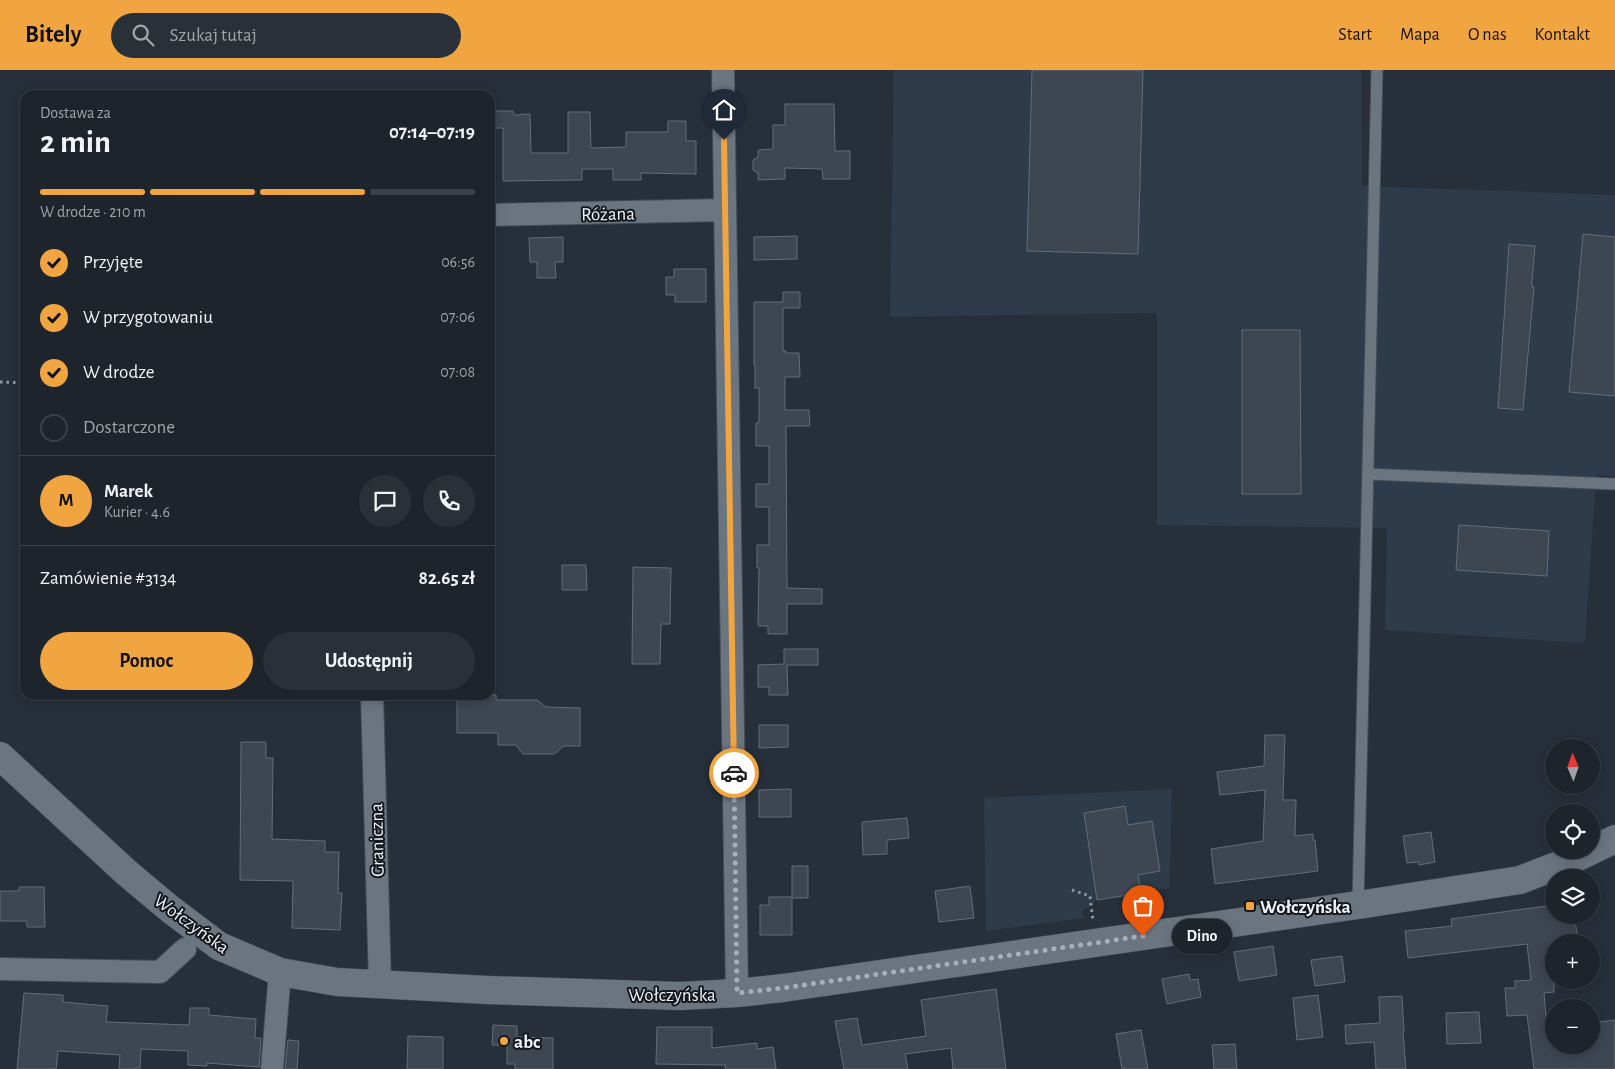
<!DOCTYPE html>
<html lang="pl">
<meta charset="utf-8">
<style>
body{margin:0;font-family:"Alegreya Sans",sans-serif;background:#2a3038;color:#f1f3f6;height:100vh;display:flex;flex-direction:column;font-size:19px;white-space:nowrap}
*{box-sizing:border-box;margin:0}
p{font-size:16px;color:#a0a4a9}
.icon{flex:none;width:28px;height:28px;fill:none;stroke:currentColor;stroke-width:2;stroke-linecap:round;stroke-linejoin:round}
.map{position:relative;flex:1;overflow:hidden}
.sheet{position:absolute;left:20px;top:20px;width:475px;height:610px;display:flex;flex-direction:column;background:#1d242c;border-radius:15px;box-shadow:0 2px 12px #0003,0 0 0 1px #3b4148}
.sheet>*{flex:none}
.needle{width:32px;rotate:358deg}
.tools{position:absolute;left:1545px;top:669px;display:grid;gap:10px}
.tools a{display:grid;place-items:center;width:55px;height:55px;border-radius:50%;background:#1d242c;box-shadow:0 2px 12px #0003,0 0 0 1px #3b4148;font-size:25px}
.pin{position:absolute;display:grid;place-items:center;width:42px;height:42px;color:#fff;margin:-51px -21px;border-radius:50% 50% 50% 0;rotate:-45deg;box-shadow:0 0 5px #0007}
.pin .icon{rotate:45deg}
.courier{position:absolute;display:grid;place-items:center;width:50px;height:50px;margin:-25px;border:4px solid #f1a540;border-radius:50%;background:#fff;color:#222;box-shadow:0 1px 6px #0007}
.bubble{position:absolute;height:35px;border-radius:18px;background:#1d242c;box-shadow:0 2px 12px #0003,0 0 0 1px #3b4148;font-size:16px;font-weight:700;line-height:35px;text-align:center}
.head em{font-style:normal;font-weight:700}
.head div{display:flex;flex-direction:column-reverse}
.head{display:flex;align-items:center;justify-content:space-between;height:85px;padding:0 20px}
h1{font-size:32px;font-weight:700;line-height:38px}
.bar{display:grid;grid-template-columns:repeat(4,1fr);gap:8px 5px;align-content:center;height:60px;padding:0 20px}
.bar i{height:6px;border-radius:4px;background:#3b4148}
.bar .selected{background:#f1a540}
.bar p{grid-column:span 4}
.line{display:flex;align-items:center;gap:12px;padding:0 20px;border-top:1px solid #3b4148}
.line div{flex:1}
.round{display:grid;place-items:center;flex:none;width:52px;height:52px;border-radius:26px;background:#2a3038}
ol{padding:0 20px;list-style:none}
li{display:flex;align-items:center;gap:15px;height:55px}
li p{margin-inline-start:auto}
li .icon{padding:5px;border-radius:50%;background:#f1a540;color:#111;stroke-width:4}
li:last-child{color:#a0a4a9}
li i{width:28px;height:28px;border:2px solid #3b4148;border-radius:50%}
.primary-button{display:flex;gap:10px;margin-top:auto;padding:10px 20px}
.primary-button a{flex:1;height:58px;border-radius:30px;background:#f1a540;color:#111;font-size:20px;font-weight:700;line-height:58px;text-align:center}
.primary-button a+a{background:#2a3038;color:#f1f3f6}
header{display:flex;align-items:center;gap:30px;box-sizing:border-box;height:70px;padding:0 25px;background:#f1a540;color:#111}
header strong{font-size:24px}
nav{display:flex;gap:28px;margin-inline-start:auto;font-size:18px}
.search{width:350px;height:45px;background:#2a3038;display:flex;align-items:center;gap:12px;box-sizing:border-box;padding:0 18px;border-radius:28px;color:#a0a4a9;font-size:19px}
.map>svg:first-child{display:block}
.built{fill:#2e3b4a}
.building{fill:#3d4651;stroke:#636d78}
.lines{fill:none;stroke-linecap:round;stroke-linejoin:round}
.service-casing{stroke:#454d55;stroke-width:13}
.minor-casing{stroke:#454d55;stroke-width:24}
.tertiary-casing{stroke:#454d55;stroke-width:29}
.path{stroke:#9198a1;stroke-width:3;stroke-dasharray:2.5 4;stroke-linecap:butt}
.service{stroke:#6b7580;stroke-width:11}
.minor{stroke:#6b7580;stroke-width:22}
.tertiary{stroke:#6b7580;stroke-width:28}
.done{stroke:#a8afb7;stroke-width:5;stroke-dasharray:0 9}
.route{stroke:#f1a540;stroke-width:6}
.poi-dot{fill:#f1a540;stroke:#14181c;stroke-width:2}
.labels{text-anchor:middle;stroke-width:4;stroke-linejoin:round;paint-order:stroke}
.street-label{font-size:19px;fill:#edf3fa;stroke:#14181c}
.poi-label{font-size:19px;font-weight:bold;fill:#edf3fa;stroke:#14181c;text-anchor:start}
</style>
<header>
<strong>Bitely</strong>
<div class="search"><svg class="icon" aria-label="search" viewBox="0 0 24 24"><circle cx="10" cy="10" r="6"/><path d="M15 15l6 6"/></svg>Szukaj tutaj</div>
<nav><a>Start</a><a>Mapa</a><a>O nas</a><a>Kontakt</a></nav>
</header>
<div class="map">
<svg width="1615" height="999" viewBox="0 0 1615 999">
<rect width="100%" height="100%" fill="#27303a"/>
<path class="built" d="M894,0h467l1,116 253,9v281l-19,-1 -11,168 -200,-13 2,-102 -230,-3v-212l-267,4z
M1172,719l-3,99 -72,12 -15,11 1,7 -97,13 -2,-133z"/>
<path class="building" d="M1032,0h111l-5,184 -111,-3z
M785,34h49l1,47h15v28h-27l-1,-10 -37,-1v11l-27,1v-7l-5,-3v-10l5,-3v-7l15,-1v-24h12z
M490,41h23l1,4 16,-1 1,39h37v-41h22l1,36 35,-1v-15h42v-11h18v20h10v33l-55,-1v7h-28v-11h-31v11l-79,1v-53h-13z
M1583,164l32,3v159l-46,-4z
M797,166v23l-43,1v-23z
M563,167v25h-8l1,16h-19v-16h-7l-1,-24z
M1509,174l26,2 -3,35v6h2l-11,123 -25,-2z
M674,199h32v33h-31v-7h-9v-18h8z
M783,222h17v16h-17v43h3v2h13l1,24h-15v33h24l1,16h-24l1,162 35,1v15h-35v30h-19v-8h-10l1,-58h-2v-23h12v-38h-13v-23h13v-38h-13v-23h3v-35h-4v-23h-1v-63h29z
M1242,260h58l1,164h-59z
M1459,455l90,6 -2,45 -91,-6z
M562,495h24l1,25h-25z
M633,497l38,1 -1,56h-9l-1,40h-28z
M784,579h34v16h-31l1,30h-19v-8h-11v-22l26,-1z
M457,625h39v5h41l9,7 34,1v38h-16l-10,8h-31l-7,-9h-18v-12h-41z
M759,655h29v22l-29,1z
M1265,665h20l-2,65h13l-1,36 18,-2v6h2l3,31 -103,13 -4,-35 52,-8 2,-51 -45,5 -3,-23 47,-6z
M241,672h25v16h7l-1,81 53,2v11h14l-1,41h4l-2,37 -48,-2 1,-47 -53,-1z
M791,719v28h-32v-27z
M1125,736l3,19 24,-4 8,50 -22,4 3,18 -44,7 -13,-87z
M907,748l2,20 -22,2v14l-24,1 -1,-33z
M1431,762l4,30 -16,3v-3l-12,1 -4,-27z
M792,796h16v32h-16v37h-32v-30h9v-8h23z
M970,816l4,32 -35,4 -4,-31z
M19,817h25l1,40h-18v-6h-27v-30h19z
M1554,835v10h20l4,24 -14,3h-10v50l-10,1 3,35h7v17h37v-22l24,-3v49h-81l-7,-54 -20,1 -2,-28h10v-7l16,-1 -4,-36 -119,14 -3,-27 47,-5 -1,-7z
M1273,876l4,29 -38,6 -5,-29z
M1342,886l3,26 -30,4 -4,-26z
M1189,904l1,6 8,-1 3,18 -34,7 -5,-25z
M996,919l10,80h-53l-2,-21 -46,6 3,15h-64l-9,-48 22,-3 5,27 64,-9 -5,-36z
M24,923l39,2v7l45,4 -2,16 83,3 1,-17h19v7l47,4 -1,19h6l-2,29 -52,-4v3l-19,-1v-14l-47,-2 -1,19h-5v1h-16l1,-14 -62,-4 -2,18h-39z
M1318,925l5,42 -26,3 -4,-42z
M1402,926l2,36h-1l3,37h-30l-2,-27 -28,2 -1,-19 35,-2 -1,-26z
M1479,942l2,31 -34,1 -1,-31z
M493,955l24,1v11l36,1v31h-38v-5h-8v-19h-15z
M657,957h55v21l45,-5v6l16,-2 3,22h-50l-1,-4 -69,-1z
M1141,960l7,39h-26l-6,-35z
M408,966l35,1v32h-36z
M288,970l11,1 -2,28h-12z
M1235,974l2,25h-23l-2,-24z"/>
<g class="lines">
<g class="service-casing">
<path id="service" d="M1368,404l247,10
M1358,835l19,-835"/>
</g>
<g class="minor-casing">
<path id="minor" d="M723,0l14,923
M490,145l235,-5
M372,625l8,289
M0,899l160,3 25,-23
M272,999l8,-97"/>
</g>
<g class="tertiary-casing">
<path id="tertiary" d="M0,686l127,117 43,36 49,37 61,26 57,10 151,8 192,6 57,-3 46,-5 575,-83 162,-25 54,-21 41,-20"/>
</g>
<path class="path" d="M0,312l25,1
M1072,820l18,6 3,25"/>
<use href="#service" class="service"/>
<use href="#minor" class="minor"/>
<use href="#tertiary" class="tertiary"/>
</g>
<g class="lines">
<path class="done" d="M734,703l3,220 46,-5 360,-52"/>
<path class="route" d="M724,70l10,633"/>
</g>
<g class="poi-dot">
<rect x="1245" y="831" width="10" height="10" rx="2.5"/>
<circle cx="504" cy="971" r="5"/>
</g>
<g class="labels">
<g class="street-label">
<text transform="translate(608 143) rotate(-1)" y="7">Różana</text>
<text transform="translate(376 770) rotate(-91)" y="7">Graniczna</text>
<text transform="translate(192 853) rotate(36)" y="7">Wołczyńska</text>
<text x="672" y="931">Wołczyńska</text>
</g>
<g class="poi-label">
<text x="1260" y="843">Wołczyńska</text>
<text x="514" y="978">abc</text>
</g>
</g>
</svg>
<div class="tools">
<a><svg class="needle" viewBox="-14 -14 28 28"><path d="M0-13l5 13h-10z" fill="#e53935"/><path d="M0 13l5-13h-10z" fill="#a0a4a9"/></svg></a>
<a><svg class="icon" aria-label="locate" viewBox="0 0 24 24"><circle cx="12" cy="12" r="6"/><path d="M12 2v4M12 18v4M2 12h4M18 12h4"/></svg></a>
<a><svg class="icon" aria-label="layers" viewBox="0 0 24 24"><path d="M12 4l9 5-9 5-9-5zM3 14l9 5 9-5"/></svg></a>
<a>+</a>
<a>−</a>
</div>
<div class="pin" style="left:1143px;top:866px;background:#ea580c"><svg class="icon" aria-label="bag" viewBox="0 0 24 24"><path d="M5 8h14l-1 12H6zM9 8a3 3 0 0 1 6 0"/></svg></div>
<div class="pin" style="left:724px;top:70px;background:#1f2937"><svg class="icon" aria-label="home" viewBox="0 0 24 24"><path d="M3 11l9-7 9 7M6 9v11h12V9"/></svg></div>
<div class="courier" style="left:734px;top:703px"><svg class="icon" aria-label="car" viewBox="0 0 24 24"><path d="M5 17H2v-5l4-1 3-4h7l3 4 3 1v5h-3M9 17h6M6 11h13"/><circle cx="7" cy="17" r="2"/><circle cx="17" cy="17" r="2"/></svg></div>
<div class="bubble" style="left:1172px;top:849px;width:60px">Dino</div>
<section class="sheet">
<div class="head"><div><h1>2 min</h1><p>Dostawa za</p></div><em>07:14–07:19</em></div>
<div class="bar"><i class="selected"></i><i class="selected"></i><i class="selected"></i><i></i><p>W drodze · 210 m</p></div>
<ol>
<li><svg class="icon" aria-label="check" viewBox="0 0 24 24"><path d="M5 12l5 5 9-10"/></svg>Przyjęte<p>06:56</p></li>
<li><svg class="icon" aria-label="check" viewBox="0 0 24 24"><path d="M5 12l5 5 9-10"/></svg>W przygotowaniu<p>07:06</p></li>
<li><svg class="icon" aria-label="check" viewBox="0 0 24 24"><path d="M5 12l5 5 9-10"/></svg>W drodze<p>07:08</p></li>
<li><i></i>Dostarczone</li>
</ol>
<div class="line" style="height:90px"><b class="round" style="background:#f1a540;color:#111">M</b><div><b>Marek</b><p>Kurier · 4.6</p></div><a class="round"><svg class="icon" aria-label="chat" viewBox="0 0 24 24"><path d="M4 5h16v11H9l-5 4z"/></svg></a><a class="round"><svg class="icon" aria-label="phone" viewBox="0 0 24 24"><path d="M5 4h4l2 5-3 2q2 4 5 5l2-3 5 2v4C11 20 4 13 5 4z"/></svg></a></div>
<div class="line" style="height:65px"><div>Zamówienie #3134</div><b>82.65 zł</b></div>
<div class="primary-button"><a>Pomoc</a><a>Udostępnij</a></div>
</section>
</div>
